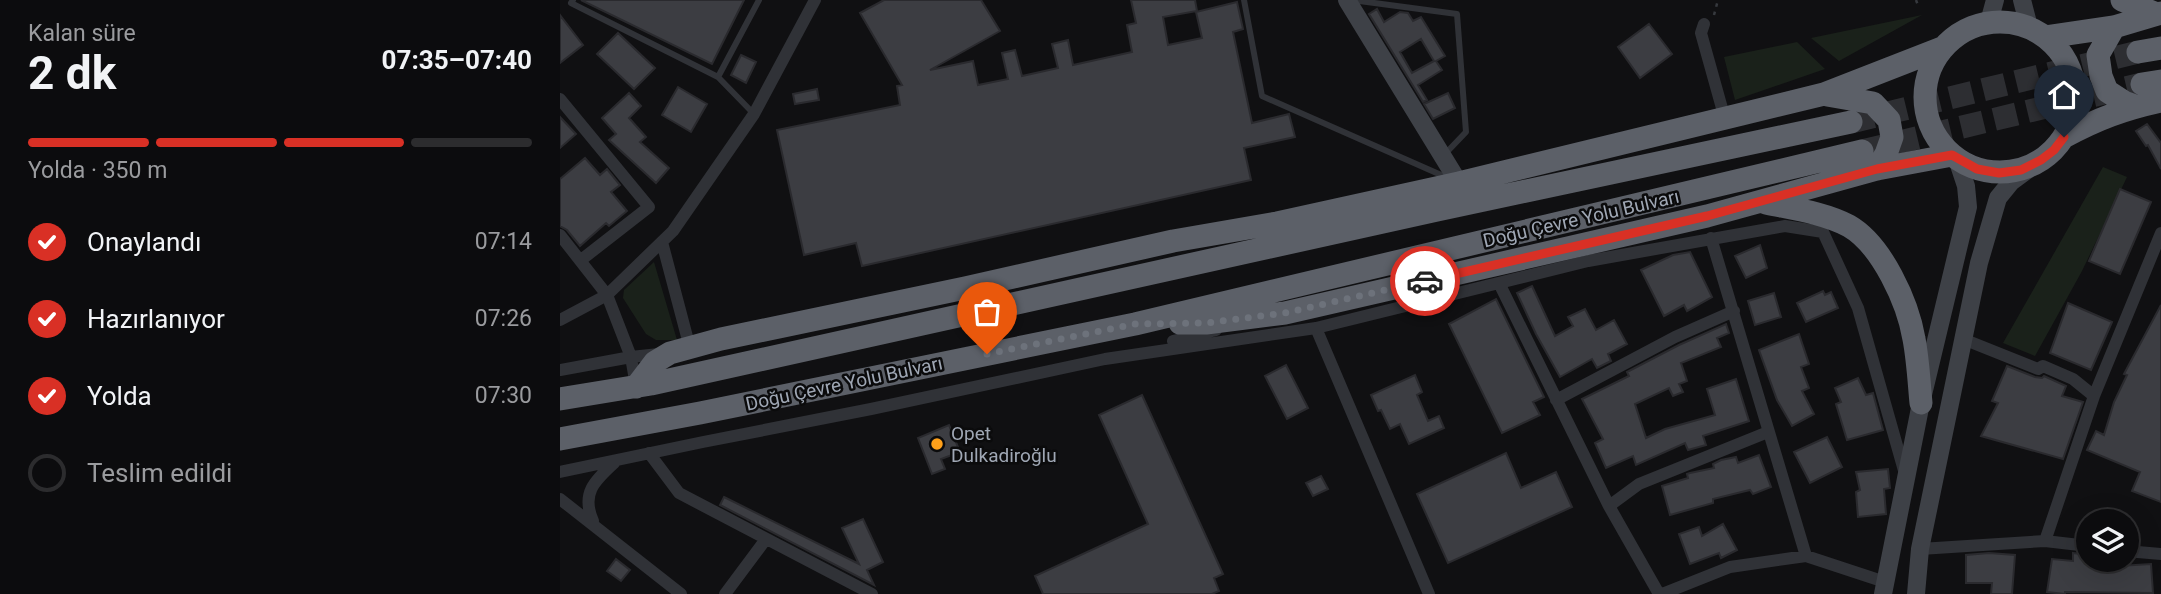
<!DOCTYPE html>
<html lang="tr">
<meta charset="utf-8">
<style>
body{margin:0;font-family:Roboto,sans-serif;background:#1a1a1c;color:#f1f3f6;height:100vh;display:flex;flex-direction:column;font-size:26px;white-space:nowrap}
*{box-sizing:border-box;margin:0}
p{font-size:23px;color:#9a9b9e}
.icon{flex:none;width:38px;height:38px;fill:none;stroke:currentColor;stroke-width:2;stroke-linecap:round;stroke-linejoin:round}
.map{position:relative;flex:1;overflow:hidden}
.panel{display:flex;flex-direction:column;background:#0c0c0e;width:560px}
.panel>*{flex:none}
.buttons{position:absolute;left:1516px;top:509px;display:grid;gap:14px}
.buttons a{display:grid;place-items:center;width:63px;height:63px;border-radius:50%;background:#0c0c0e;box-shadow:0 7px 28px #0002,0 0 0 2px #2c2c2e;font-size:35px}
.pin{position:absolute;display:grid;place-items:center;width:60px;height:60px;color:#fff;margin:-72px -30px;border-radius:50% 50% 50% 0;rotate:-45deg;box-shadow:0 0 7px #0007}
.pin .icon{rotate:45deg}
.courier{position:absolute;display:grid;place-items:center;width:70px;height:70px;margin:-35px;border:5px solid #d93025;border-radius:50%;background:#fff;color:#222;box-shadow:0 2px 9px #0007}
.head em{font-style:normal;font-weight:700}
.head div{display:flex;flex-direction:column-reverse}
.head{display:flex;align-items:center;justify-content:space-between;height:119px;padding:0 28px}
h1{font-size:46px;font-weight:700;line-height:52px}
.bar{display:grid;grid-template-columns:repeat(4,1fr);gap:10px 7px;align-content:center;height:84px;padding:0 28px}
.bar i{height:9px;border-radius:5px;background:#2c2c2e}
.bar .current{background:#d93025}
.bar p{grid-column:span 4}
ol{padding:0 28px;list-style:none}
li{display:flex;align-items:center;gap:21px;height:77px}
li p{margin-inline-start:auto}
li .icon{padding:7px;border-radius:50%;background:#d93025;color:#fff;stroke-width:4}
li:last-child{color:#9a9b9e}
li i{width:38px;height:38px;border:4px solid #2c2c2e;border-radius:50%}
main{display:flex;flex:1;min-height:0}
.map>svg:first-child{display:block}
.green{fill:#1a211a}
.building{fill:#3c3d42;stroke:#2a2a2e;stroke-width:2;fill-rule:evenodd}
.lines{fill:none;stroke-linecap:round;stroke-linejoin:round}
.highway-tunnel{stroke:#2d2e32;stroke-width:23;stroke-dasharray:23 11;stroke-linecap:butt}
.path{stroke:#36393e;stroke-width:2.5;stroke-dasharray:3.5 5;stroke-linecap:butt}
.lane{stroke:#303237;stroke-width:6}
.street{stroke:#303237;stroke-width:12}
.secondary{stroke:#3e4147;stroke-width:18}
.highway{stroke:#5c6068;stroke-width:23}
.done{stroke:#6d727b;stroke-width:7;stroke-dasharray:0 12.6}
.route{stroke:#d93025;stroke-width:9}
.poi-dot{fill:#ffa01a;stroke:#0b0b0c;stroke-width:2.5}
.labels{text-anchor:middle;stroke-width:5;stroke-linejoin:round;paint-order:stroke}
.street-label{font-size:19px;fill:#9fa7b4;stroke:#0b0b0c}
.poi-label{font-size:19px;fill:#9fa7b4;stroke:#0b0b0c;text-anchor:start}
</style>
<main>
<section class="panel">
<div class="head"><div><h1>2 dk</h1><p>Kalan süre</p></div><em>07:35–07:40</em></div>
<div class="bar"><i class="current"></i><i class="current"></i><i class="current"></i><i></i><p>Yolda · 350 m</p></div>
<ol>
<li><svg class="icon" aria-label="check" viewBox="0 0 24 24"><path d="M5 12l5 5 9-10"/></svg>Onaylandı<p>07:14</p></li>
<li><svg class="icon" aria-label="check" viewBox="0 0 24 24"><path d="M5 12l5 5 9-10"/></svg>Hazırlanıyor<p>07:26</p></li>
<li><svg class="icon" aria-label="check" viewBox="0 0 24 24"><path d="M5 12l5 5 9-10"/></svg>Yolda<p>07:30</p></li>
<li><i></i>Teslim edildi</li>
</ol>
</section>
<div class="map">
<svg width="1601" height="594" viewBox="0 0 1601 594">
<rect width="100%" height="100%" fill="#101012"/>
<path class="green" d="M1362,15l-83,46 -28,-23z
M1237,42l28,27 -90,31 -11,-43z
M1543,167l24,10 -45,94 -47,85 -32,-13z
M94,262l23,78h-21l-10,-6 -23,-36 1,-8z"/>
<path class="building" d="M21,0h163l-32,64z
M324,0h97l19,31 -70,39 43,-9 5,24 30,-6 -6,-26 13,-3 7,26 36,-8 -6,-24 16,-4 5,25 59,-13 -5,-27 9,-2 -5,-23h64l2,11 -34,6 5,28 34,-7 -6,-26 41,-10 6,27 -10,3 19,91 37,-9 6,23 -51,11 7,32 -389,86 -6,-23 -52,12 -27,-125 123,-25 -3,-19 5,-1 -42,-72z
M817,9l7,13 16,-10 8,1 5,8 8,-4 24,39 -9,5 6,9 -24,15 9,15 -4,2 -54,-88zM861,39l13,22 -22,12 -12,-21z
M0,15l23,30 -23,18z
M1089,24l23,30 -32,24 -22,-31z
M58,33l37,35 -21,21 -37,-35z
M181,55l15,7 -10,21 -15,-8z
M118,87l29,17 -16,28 -29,-17z
M257,89l2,11 -24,4 -2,-10z
M69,93l12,13 -12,12 17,19 -6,5 29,26 -13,15 -47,-43 7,-6 -14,-16z
M888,93l7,15 -22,11 -9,-15z
M0,117l16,17 -16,14z
M1587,124l14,19v26l-13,-24 -2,1 -10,-15z
M25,158l15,17 7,-6 13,16 -9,7 16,19 -18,15 -3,-3 -26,23 -13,-16 -7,-4v-47z
M1560,189l31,13 -31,72 -31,-13z
M1200,245l7,23 -21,10 -11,-22z
M1130,252l22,45 -25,14 -3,-6 -20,11 -23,-46 32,-15z
M972,286l23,50 18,-10 -5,-9 17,-8 11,21 18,-10 13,24 -19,10 3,7 -14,7 -5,-9 -32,18 -24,-43 -19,-41z
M1263,291l2,4 6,-3 7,16 -32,14 -9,-19z
M1214,293l7,24 -26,8 -7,-24z
M936,299l48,98 -11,5 7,13 -38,18 -53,-109z
M1508,303l44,19 -21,48 -41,-17z
M1601,305v197l-29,-11 8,-19 -53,-22 9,-19 8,4 10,-33 13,-27 -3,-1z
M1166,324l3,9 -12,5 4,9 -40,16 6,18 -8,3 4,8 -10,4 -4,-8 -34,16 11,34 19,-9 50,-14 -8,-26 29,-10 13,42 -46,15 3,9 -18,5 -3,-7 -49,22 -3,-9 -27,12 -11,-25 8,-4 -21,-40 47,-23 -2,-4 52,-27z
M1239,334l10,30 -8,3 8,21 -7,3 12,23 -22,12 -15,-26 -18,-50z
M726,365l22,43 -21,11 -22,-43z
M1447,366l28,11 7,1 2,-2 22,10 -4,10 21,6 -20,57 -82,-23 17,-33 -6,-2z
M855,375l7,17 -5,3 11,26 11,-5 5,12 -35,16 -9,-20 -10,5 -9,-19 -3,1 -7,-16z
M1298,378l8,17 7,-2 10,37 -36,10 -11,-36 5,-2 -6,-14z
M582,395l81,179 -9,4 5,13 -7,3h-169l-8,-18 113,-52 -49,-109z
M389,425l11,27 -19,7 4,10 -13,5 -14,-36z
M1267,437l15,30 -32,16 -16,-31z
M946,453l15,35 35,-16 16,35 -124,56 -31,-69z
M1199,455l12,32 -18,7 -3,-4 -37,9v4l-43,12 -8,-29 26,-8 -1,-4 3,-1 24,-5 -1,-4 8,-4 15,-3 2,6z
M1328,469l2,19 -6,1 2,25 -28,3 -2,-25 4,-2 -4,-18z
M761,476l7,13 -15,7 -7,-13z
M164,497l135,67 -17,-36 21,-9 20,43 -16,8 7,15 -154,-80z
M1163,524l14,26 -16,8 -2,-5 -29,11 -11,-30 20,-7 3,9z
M1429,553l26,2 -3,39h-21l1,-11h-26v-28z
M1513,553l15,2v5h31v6l32,-2 2,29 -88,-1v2l-18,-2 5,-33 21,2z
M56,559l14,11 -9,11 -14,-10z"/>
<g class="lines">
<path class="highway-tunnel" d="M1291,122l287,-70
M1302,151l280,-67"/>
<path class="path" d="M1356,0l3,8
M1154,15l4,-15"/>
<path class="lane" d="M13,0l-2,3 147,74 36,37
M684,0l18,96 186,82
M792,0l105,14 9,118 -21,22
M158,77l41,-77"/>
<path class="street" d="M1144,24l-3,9 24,86
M0,99l89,108 -68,53
M0,235l47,60 24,62 5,29
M102,242l28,106
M939,283l110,223 50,88
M0,320l47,-25 66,-64 81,-117 61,-114
M756,328l113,266
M1403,339l75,30 5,-3 30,13 21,17
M613,341l43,-11
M0,370l71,-13 28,-3
M996,400l119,-63 59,-26
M89,453l30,40 193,101
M0,472l143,-30 168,-33 234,-50 211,-31 272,-67 197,-35 38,6 35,76 47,166
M0,499l121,95
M1049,506l30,-22 129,-52
M33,521c-12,-27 1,-40 21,-58
M1485,541l49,-145 67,-163
M1360,549l125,-8 43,5
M1566,551l35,3
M1246,556l79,26
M165,594l41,-55
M1102,594l68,-27 76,-11 -95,-318"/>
<path class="secondary" d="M787,0l112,183
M1462,0l7,27
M1429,22l6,-22
M1323,594l38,-191 47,-196 -2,-21 -9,-27
M1356,594l4,-45 59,-286 19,-65 13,-16 30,-22"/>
<path class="highway" d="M1562,0l35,14
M1365 97a75 75 0 1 1 150 0a75 75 0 1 1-150 0Z
M1554,27l-16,28 3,21 6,15 17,11 11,4
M1486,37l68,-10 47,-14
M1578,52l23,-4
M1582,84l19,-3
M1267,95l46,8 16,17 3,17 -6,17 -9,15
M1504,137c33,-18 60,-28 97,-36
M1206,203c28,6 58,10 83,23 33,19 59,77 65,113 4,21 5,43 7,64
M620,323h26l79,-10 422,-97 170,-47 75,-14
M76,387l19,-25 15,-9 51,-14 244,-51 208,-47 104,-18 182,-40 365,-89 118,-46
M0,399l91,-15 786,-174 414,-88
M0,439l140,-26 435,-89 727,-173"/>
</g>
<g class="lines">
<path class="done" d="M427,354l148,-30 71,-1 79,-10 140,-32"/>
<path class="route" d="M865,281l282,-65 170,-47 75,-14 25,14 22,4 22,-3 20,-10 13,-10 10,-13"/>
</g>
<circle class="poi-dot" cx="377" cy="444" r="7"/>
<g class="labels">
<g class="street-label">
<text transform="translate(1021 218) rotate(-13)" y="7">Doğu Çevre Yolu Bulvarı</text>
<text transform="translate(284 383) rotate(-12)" y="7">Doğu Çevre Yolu Bulvarı</text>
</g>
<g class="poi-label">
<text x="391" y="440">Opet<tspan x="391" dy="22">Dulkadiroğlu</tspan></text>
</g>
</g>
</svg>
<div class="buttons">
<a><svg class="icon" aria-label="layers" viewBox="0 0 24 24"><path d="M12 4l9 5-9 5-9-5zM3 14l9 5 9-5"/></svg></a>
</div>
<div class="pin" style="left:427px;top:354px;background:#ea580c"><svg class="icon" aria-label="bag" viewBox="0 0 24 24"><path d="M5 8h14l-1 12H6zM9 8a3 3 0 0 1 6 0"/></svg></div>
<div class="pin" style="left:1504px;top:137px;background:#1f2937"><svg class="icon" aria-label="home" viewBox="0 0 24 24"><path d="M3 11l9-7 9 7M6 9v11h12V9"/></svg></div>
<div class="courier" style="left:865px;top:281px"><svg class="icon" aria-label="car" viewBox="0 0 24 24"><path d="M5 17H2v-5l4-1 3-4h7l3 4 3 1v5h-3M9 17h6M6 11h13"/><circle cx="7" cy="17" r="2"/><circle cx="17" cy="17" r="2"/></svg></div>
</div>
</main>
